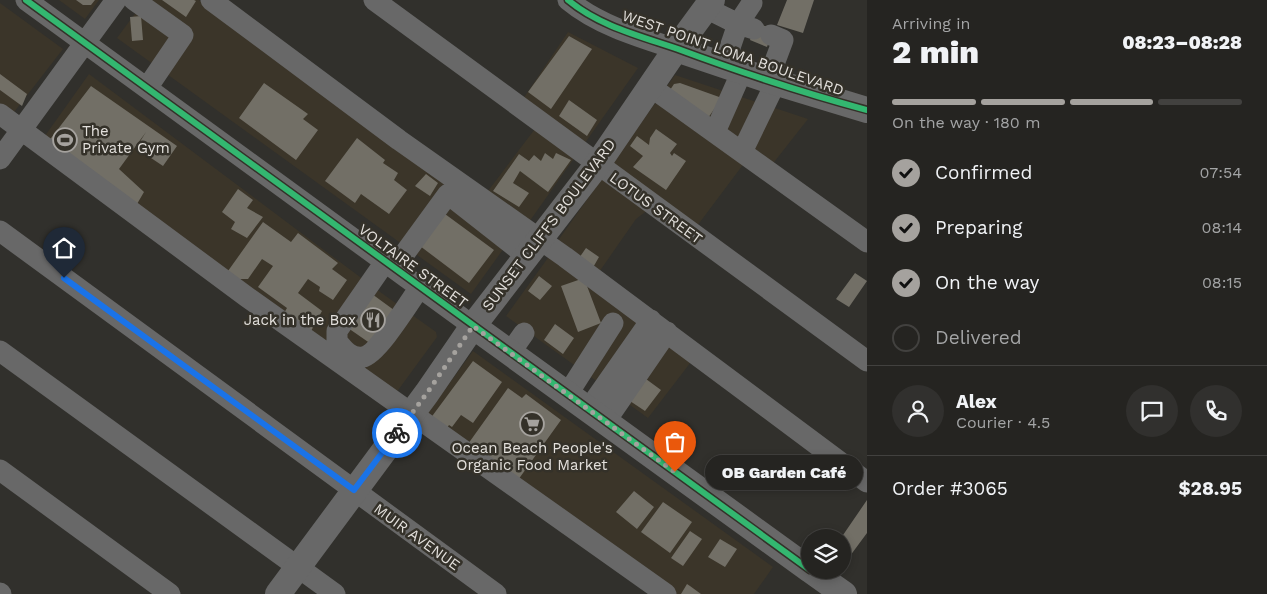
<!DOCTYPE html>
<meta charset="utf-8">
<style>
body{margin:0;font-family:"Work Sans",sans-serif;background:#31302e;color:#f1f3f6;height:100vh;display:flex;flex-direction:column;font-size:19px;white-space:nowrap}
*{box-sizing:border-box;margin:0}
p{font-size:16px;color:#a3a4a5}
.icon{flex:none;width:28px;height:28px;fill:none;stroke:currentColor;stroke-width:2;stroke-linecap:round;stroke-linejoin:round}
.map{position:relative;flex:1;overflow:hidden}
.sheet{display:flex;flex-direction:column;background:#252421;width:400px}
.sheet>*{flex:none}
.tools{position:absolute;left:801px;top:529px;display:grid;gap:10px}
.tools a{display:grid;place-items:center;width:50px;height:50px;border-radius:50%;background:#252421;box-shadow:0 2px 8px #0003,0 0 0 1px #42413f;font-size:25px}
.pin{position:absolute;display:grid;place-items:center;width:42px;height:42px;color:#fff;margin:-51px -21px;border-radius:50% 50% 50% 0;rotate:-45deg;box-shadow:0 0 5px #0007}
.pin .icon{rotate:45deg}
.courier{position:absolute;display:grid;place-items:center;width:50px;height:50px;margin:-25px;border:4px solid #1a73e8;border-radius:50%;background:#fff;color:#222;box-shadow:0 1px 6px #0007}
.bubble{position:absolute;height:35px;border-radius:18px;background:#252421;box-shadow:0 2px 8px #0003,0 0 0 1px #42413f;font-size:16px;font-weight:800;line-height:35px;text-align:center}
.headline em{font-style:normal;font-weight:800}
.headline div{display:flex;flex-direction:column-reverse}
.headline{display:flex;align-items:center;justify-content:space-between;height:85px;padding:0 25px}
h1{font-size:32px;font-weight:800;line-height:38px}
.bar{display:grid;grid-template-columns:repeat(4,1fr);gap:8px 5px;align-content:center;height:60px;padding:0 25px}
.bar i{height:6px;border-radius:4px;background:#42413f}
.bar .current{background:#a5a29e}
.bar p{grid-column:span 4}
.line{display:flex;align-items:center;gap:12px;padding:0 25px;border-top:1px solid #42413f}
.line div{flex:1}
.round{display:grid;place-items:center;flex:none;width:52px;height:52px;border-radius:26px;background:#31302e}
ol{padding:0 25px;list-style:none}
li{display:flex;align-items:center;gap:15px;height:55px}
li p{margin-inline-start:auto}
li .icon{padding:5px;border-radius:50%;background:#a5a29e;color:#111;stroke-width:4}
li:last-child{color:#a3a4a5}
li i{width:28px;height:28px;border:2px solid #42413f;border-radius:50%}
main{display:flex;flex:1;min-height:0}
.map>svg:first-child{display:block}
.built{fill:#3b3529}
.building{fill:#726f66}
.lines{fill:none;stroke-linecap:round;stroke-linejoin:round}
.minor{stroke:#686868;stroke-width:21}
.major{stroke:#686868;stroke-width:26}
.cycleway-casing{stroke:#343129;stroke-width:9}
.cycleway{stroke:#33b770;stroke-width:6}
.done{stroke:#a5a29e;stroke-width:5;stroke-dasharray:0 9}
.route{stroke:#1a73e8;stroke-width:6}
.labels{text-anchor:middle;stroke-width:5;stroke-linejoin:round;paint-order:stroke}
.street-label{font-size:15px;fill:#e3e0dc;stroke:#343129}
.poi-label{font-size:15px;fill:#e3e0dc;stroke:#343129;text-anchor:start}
</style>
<main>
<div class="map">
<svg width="867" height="594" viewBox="0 0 867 594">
<rect width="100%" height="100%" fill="#31302c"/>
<path class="built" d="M59,0h40l-14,19z
M145,0h54l318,230 -46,64 -354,-256z
M0,3l63,46 -52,67 -11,-8z
M568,32l70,36 -109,154 -41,-31 56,-74 -21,-18z
M89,74l287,215 60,43 1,5 -41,56 -354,-253z
M675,75l133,44 -37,47 -20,-12 -54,72 -36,-26 -25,19 -39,56 -40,-33z
M550,255l144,103 -46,60 -142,-102z
M473,351l300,216 -19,27h-81l-249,-176z"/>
<path class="building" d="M76,0h19l-4,5h-8z
M162,0h32l2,1 -10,16z
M787,0h27l-11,33 -26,-8z
M141,16l2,24 -11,1 -2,-24z
M756,23l17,6 -6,18 -17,-7z
M569,36l23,13 -41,60 -23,-17z
M0,74l27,20 -5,12 -22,-16z
M264,83l44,31 -5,5 15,11 -22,30 -57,-42z
M680,83l42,15 -14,20 -38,-28 4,-6z
M91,86l86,60 -14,20 -27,-18 10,-16 -27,37 25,23 -7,12 -89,-62z
M569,100l28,20 -10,16 -28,-20z
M656,129l21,15 -7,9 2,3 2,-3 12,8 -20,29 -33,-23 10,-11 -13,-10 7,-10 12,9 1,-7z
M357,138l28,22 -2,3 15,10 -4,7 13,10 -18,24 -28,-20 -6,9 -30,-22z
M545,153l8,6 3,-6 15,7 -23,32 -28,-21 -7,12 16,10 -10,14 -26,-16 26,-37 10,7 5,-6 7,6z
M426,174l12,9 -8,13 -15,-10z
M238,189l15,11 -6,8 16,9 -16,21 -16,-9 4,-7 -13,-10z
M445,214l49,36 -25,33 -49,-37z
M263,222l28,20 7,-9 40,30 -6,6 15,11 -14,20 -14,-9 1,-4 -12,-8 -10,14 24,18 -11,20 -27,-18 3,-5 -29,-21 15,-21 -11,-7 -14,20h-9l-11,-8z
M586,248l13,9 -8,14 -14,-10z
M855,273l12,8 -18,26 -13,-8z
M539,276l13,10 -12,14 -12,-9z
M584,278l17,45 -23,9 -17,-46z
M372,294l26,19 -24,33 -26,-18z
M555,324l19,14 -11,16 -19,-14z
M473,361l29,21 -29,41 -12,-8 -9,12 -3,-2 -4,6 -15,-12z
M646,379l15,11 -16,21 -15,-10z
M508,388l14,10 4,-4 35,26 -43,60 -50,-36z
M634,491l20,16 -17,22 -21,-17z
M867,500v33l-20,27 -5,-3v-19h-1z
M663,502l29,20 -22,31 -29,-21z
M690,531l12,8 -19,27 -12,-8z
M720,539l17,10 -12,18 -17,-10z
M687,584l3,2 11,8h-20z"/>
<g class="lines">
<path class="minor" d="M26,0l447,326
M134,0l49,35 -36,53
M211,0l188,140 166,117 302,225
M374,0l493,361
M568,0c30,25 71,37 108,49
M752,3l-14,21 16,5
M706,8l32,16 -14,41
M768,80l15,-40 -12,-5
M651,87l216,155
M0,114l247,183 419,297
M715,132l27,-61
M742,152l34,-70
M0,159l116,-159
M0,231l496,363
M385,262l-48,69v10c6,8 14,18 26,16 14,-2 47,-56 57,-70
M394,268l54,-74 79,62
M0,351l335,243
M510,353l14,-20
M567,395l46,-72
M588,410l63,-90
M605,422l62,-90
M0,470l170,124
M0,593l1,1"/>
<path class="major" d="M676,49l92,31 99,30
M473,326l337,244
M810,570l34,24
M278,594l149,-201 46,-67 124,-161 79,-116 36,-49"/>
<g class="cycleway-casing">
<path id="cycleway" d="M26,0l784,570
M568,0c31,26 72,36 110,49 62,23 125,44 189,61"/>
</g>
<use href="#cycleway" class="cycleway"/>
</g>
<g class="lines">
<path class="done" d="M397,433l30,-40 46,-67 202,146"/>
<path class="route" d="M64,278l290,212 43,-57"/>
</g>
<defs>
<g id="stadium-ring" transform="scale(1.25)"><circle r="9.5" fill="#343129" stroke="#a5a29e" stroke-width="1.5"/><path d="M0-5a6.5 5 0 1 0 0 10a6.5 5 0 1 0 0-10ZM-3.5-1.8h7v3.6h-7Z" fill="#a5a29e"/></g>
<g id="restaurant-ring" transform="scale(1.25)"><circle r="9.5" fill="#343129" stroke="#a5a29e" stroke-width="1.5"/><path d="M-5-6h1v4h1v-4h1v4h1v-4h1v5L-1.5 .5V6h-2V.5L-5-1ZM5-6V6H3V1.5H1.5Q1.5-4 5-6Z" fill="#a5a29e"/></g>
<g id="supermarket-ring" transform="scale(1.25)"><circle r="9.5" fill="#343129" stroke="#a5a29e" stroke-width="1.5"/><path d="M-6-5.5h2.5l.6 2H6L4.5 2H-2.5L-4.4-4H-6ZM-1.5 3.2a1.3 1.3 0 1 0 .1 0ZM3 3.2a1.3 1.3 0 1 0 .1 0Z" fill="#a5a29e"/></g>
</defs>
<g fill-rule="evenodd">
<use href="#stadium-ring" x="65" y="140"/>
<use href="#restaurant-ring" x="373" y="320"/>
<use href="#supermarket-ring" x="532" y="424"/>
</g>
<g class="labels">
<g class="street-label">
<text transform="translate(733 53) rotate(19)" y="5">WEST POINT LOMA BOULEVARD</text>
<text transform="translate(656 208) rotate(36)" y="5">LOTUS STREET</text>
<text transform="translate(549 225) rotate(-53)" y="5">SUNSET CLIFFS BOULEVARD</text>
<text transform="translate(413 266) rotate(36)" y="5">VOLTAIRE STREET</text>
<text transform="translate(417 537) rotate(36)" y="5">MUIR AVENUE</text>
</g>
<g class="poi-label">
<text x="82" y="136">The<tspan x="82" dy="17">Private Gym</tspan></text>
<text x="356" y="325" text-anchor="end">Jack in the Box</text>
<text x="532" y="453" text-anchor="middle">Ocean Beach People's<tspan x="532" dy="17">Organic Food Market</tspan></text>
</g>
</g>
</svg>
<div class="tools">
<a><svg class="icon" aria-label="layers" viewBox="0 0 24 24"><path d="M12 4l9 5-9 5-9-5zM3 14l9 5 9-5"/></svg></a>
</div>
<div class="pin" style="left:675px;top:472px;background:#ea580c"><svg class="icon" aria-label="bag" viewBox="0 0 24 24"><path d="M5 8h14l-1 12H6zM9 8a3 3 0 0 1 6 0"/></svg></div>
<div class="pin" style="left:64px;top:278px;background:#1f2937"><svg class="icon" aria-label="home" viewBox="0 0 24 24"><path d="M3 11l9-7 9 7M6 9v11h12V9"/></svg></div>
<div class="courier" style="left:397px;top:433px"><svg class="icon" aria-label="bike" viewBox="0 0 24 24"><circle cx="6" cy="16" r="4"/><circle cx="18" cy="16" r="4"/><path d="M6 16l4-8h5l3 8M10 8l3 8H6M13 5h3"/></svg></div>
<div class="bubble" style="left:705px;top:455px;width:158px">OB Garden Café</div>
</div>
<section class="sheet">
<div class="headline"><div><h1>2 min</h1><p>Arriving in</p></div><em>08:23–08:28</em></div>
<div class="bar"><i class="current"></i><i class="current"></i><i class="current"></i><i></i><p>On the way · 180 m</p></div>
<ol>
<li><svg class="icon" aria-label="check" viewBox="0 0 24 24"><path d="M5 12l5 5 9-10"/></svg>Confirmed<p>07:54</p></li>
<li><svg class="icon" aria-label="check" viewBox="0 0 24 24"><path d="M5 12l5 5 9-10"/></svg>Preparing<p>08:14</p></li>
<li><svg class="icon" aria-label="check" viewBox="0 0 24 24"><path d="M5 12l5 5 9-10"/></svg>On the way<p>08:15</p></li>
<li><i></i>Delivered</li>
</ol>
<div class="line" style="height:90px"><a class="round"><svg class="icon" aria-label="person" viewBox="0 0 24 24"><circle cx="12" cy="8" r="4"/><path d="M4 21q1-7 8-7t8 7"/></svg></a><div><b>Alex</b><p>Courier · 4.5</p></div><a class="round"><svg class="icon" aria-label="chat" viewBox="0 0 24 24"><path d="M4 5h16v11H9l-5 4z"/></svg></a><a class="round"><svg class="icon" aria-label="phone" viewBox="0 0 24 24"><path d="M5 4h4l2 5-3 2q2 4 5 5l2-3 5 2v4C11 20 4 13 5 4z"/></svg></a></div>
<div class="line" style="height:65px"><div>Order #3065</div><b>$28.95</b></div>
</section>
</main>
